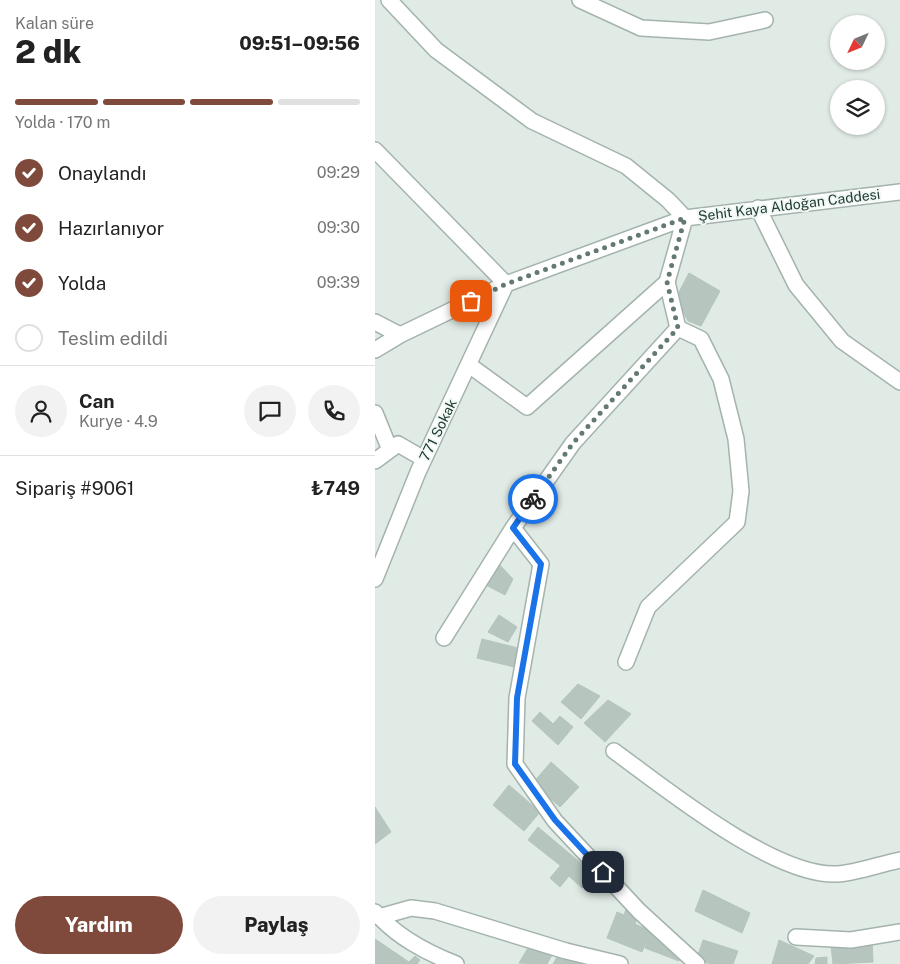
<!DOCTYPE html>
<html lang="tr">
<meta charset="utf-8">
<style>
body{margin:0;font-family:"Public Sans",sans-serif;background:#f2f2f2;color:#222;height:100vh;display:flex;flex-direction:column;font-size:19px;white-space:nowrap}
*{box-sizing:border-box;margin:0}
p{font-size:16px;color:#767676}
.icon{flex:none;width:28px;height:28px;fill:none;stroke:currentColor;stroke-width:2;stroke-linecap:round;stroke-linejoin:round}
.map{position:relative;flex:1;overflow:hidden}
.details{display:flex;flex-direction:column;background:#fff;width:375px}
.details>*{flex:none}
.needle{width:32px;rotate:227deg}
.fabs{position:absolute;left:455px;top:15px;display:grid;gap:10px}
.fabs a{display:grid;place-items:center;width:55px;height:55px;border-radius:50%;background:#fff;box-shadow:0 1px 4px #0004;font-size:25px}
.pin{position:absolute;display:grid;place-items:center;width:42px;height:42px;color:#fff;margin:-21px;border-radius:10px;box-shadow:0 2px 8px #0006}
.courier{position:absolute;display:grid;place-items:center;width:50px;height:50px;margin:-25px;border:4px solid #1a73e8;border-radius:50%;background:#fff;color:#222;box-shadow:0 1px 6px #0007}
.summary em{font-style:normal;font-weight:800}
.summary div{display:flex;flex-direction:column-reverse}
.summary{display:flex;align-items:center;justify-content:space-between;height:85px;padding:0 15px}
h1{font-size:32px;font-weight:800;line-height:38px}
.bar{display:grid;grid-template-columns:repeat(4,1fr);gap:8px 5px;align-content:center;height:60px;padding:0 15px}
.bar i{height:6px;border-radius:4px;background:#e0e0e0}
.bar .selected{background:#7f4a3b}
.bar p{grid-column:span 4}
.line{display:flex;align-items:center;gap:12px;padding:0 15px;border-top:1px solid #e0e0e0}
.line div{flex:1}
.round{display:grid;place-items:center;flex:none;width:52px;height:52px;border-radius:26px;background:#f2f2f2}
ol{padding:0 15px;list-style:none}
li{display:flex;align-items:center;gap:15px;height:55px}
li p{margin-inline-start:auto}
li .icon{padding:5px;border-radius:50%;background:#7f4a3b;color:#fff;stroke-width:4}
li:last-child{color:#767676}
li i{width:28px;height:28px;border:2px solid #e0e0e0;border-radius:50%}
.primary-button{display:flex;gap:10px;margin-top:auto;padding:10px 15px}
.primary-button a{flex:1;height:58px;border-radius:30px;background:#7f4a3b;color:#fff;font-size:20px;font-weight:800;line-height:58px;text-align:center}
.primary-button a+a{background:#f2f2f2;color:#222}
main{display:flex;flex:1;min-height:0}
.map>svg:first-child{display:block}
.building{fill:#b6c6bf;stroke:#b3c5bd}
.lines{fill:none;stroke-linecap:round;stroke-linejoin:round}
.minor-casing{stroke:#a4b3ad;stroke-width:18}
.minor{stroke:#fff;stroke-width:15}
.done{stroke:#647972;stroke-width:5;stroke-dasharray:0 9}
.route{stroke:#1a73e8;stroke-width:6}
.labels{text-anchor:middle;stroke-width:4;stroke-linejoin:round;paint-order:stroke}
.street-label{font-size:14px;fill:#213c34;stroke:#f1f8f4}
</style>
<main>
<section class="details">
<div class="summary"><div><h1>2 dk</h1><p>Kalan süre</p></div><em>09:51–09:56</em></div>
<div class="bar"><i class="selected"></i><i class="selected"></i><i class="selected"></i><i></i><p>Yolda · 170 m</p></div>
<ol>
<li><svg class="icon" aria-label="check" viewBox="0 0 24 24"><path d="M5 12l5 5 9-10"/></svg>Onaylandı<p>09:29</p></li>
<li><svg class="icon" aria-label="check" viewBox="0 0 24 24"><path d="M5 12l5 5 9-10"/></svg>Hazırlanıyor<p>09:30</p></li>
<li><svg class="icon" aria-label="check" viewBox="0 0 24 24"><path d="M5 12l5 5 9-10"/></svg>Yolda<p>09:39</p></li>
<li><i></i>Teslim edildi</li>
</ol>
<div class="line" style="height:90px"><a class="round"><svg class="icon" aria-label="person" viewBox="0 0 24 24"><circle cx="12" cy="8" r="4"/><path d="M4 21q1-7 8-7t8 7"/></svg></a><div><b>Can</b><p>Kurye · 4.9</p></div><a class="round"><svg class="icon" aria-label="chat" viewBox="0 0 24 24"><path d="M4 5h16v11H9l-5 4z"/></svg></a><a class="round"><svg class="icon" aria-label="phone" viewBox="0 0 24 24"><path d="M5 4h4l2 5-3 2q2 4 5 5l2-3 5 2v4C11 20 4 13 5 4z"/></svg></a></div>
<div class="line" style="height:65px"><div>Sipariş #9061</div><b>₺749</b></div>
<div class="primary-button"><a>Yardım</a><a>Paylaş</a></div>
</section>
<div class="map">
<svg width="525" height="964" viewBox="0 0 525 964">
<rect width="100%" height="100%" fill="#e1ebe6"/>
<path class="building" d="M314,273l31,18 -19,35 -13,-5 -12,-23z
M120,560l18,19 -8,16 -23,-12z
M124,615l18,12 -9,15 -20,-10z
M107,639l36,9 -4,19 -37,-9z
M203,684l22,12 -19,23 -20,-17z
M233,700l23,14 -26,28 -21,-19z
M165,712l13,12 7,-8 13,11 -15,18 -26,-24z
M176,762l28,25 -19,20 -27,-24z
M134,785l31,27 -16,19 -31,-26z
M0,807l16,25 -16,12z
M163,827l32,27 -9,12 -33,-26z
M195,854l24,20 -12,14 -13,-12 -9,11 -10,-9z
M328,890l47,23 -8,20 -47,-22z
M252,907l11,8 -3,9 16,7 -9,21 -35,-14 10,-26 7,3z
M278,927l29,26 -3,8 -34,-13z
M0,939l34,23 6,-6 5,4 -3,4h-42z
M328,940l35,11 -5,13h-23l-13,-6z
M404,940l35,16 -6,8h-36z
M497,940l1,22 -40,2 -2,-18z
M156,943l21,12 -5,9 -28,-1z
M185,952l21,12h-28z
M452,957v7h-12l1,-6z"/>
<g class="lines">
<g class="minor-casing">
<path id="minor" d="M14,0l47,50 96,71 94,45 42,34 17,18 -18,64 -140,125 -58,-42
M205,0l61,28 68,4 56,-12
M0,150l131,134 -88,188 -43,107
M383,208l38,77 46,56 58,41
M0,322l25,13
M0,350l25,-15 106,-51 179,-66 215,-26
M0,413l15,37
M0,461l23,-17 26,15
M138,528l28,36 -24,134 -2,66 40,57 84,90 58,53
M69,638l69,-110 60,-85 105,-115 -11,-46
M251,662l22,-55 89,-85 4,-31 -5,-52 -15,-60 -20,-40 -23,-11
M239,751c51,37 160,126 223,123 20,-1 43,-10 63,-14
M0,912c22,25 50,40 81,52
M4,917l32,-9 24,3 131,40 54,13
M421,937l55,3 49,-8"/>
</g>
<use href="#minor" class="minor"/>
</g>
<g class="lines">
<path class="done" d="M96,301l35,-17 179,-66 -18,64 11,46 -105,115 -40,56"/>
<path class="route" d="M158,499l-20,29 28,36 -24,134 -2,66 40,56 48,52"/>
</g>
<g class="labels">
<g class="street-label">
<text transform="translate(414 205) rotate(-7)" y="5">Şehit Kaya Aldoğan Caddesi</text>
<text transform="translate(63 430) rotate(-64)" y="5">771 Sokak</text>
</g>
</g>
</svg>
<div class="fabs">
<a><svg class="needle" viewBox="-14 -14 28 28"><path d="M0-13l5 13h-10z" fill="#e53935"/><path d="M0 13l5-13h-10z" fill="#767676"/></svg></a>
<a><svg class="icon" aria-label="layers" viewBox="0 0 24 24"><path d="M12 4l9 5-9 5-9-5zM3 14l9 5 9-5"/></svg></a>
</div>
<div class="pin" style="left:96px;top:301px;background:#ea580c"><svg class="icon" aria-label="bag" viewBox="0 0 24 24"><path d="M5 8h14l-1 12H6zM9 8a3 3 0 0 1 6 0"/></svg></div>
<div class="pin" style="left:228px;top:872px;background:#1f2937"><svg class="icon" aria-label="home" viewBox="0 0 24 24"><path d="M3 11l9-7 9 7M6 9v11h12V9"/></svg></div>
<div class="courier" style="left:158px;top:499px"><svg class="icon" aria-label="bike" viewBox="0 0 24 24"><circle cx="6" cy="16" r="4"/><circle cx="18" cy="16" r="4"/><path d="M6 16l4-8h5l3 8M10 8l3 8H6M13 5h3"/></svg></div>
</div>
</main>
